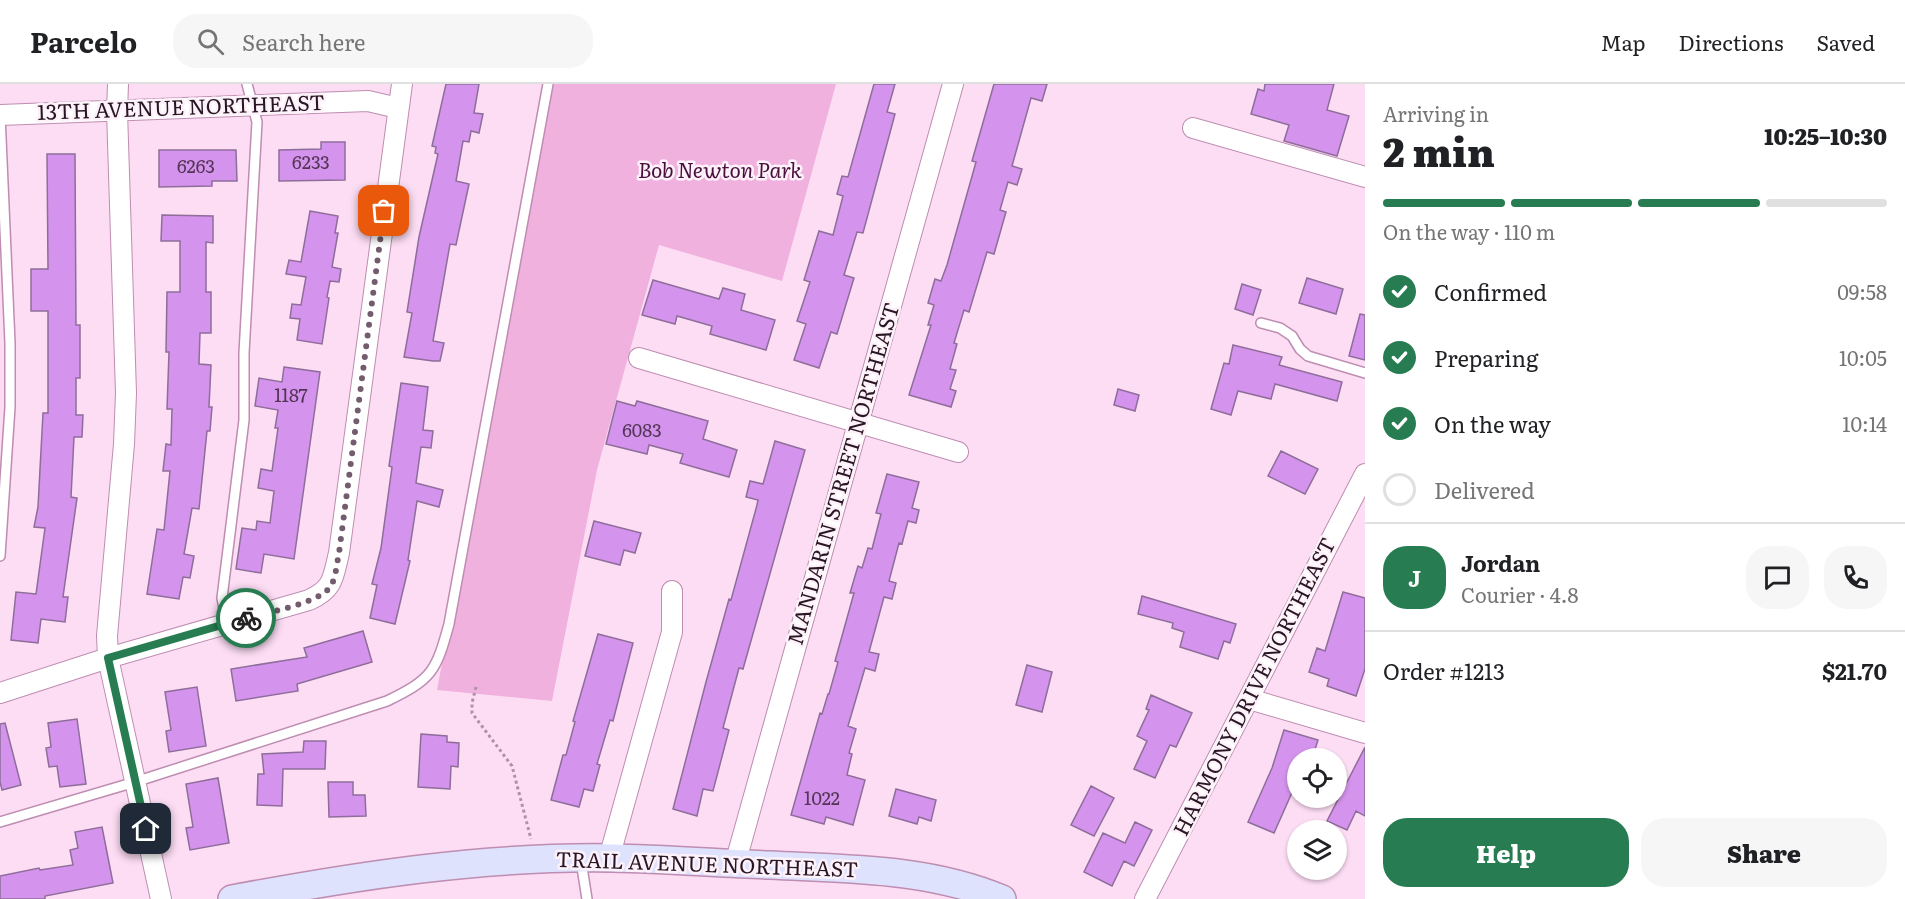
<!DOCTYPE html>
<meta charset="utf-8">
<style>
body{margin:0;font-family:Literata,serif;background:#f6f6f6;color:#202124;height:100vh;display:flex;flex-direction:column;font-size:22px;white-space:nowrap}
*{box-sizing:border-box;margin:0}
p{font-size:20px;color:#757577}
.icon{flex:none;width:33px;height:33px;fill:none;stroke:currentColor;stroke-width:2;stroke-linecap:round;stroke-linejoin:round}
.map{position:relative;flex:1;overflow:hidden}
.drawer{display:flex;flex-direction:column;background:#fff;width:540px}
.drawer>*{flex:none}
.tools{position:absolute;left:1287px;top:664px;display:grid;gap:12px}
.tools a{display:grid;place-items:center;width:60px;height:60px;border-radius:50%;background:#fff;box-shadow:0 2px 4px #0004;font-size:30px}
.pin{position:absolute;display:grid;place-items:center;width:51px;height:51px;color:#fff;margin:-26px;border-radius:12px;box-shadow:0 3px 9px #0006}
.courier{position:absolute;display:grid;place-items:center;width:60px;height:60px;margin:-30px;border:4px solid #277d51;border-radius:50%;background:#fff;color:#222;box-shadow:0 2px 8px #0007}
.overview em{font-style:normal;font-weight:800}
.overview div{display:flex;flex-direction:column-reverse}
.overview{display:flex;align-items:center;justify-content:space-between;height:102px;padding:0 18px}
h1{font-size:39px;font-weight:800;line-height:45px}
.bar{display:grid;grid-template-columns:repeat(4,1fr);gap:9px 6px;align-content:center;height:72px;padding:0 18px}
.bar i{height:8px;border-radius:4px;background:#e0e0e0}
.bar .selected{background:#277d51}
.bar p{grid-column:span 4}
.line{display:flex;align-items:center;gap:15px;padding:0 18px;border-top:2px solid #e0e0e0}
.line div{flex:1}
.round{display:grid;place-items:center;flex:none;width:63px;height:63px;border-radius:24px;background:#f6f6f6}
ol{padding:0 18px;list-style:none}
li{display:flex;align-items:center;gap:18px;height:66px}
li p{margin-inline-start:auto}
li .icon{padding:6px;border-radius:50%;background:#277d51;color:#fff;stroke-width:4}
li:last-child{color:#757577}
li i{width:33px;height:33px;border:3px solid #e0e0e0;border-radius:50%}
.cta{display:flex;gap:12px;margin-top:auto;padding:12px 18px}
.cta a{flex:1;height:69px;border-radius:24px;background:#277d51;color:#fff;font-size:24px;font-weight:800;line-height:69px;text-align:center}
.cta a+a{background:#f6f6f6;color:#202124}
header{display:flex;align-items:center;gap:36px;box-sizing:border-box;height:84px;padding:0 30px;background:#fff;border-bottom:2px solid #e0e0e0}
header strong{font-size:28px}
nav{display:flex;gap:33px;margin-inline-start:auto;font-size:21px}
.search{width:420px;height:54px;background:#f6f6f6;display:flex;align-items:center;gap:15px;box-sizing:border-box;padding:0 21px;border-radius:24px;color:#757577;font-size:22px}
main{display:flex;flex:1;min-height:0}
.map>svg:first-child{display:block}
.green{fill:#f0b1df}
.building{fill:#d493ec;stroke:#8e6d9a;stroke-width:1.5}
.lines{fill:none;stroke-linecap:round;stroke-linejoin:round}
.lane-casing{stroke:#be8db1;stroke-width:12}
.street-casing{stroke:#be8db1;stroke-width:22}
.secondary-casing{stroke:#be8db1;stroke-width:30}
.path{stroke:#ad92a6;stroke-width:3;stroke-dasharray:3 3;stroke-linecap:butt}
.lane{stroke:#fff;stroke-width:9}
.street{stroke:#fff;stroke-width:20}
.secondary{stroke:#dfe2fc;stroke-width:27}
.done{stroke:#735c6d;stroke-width:6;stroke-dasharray:0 10.8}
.route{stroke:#277d51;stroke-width:8}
.labels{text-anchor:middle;stroke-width:5;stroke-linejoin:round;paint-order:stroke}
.number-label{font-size:18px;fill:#543556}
.street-label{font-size:21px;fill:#291624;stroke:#fdf2f9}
.park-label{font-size:21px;font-style:italic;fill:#480f3d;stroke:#fdf2f9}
</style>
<header>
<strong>Parcelo</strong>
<div class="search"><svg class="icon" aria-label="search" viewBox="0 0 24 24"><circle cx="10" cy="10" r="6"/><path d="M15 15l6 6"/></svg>Search here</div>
<nav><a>Map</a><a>Directions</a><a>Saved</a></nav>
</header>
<main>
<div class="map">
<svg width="1365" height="815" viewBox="0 0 1365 815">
<rect width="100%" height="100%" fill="#fdddf4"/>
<path class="green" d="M550,0h286l-54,197 -123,-36 -62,225 -45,231 -115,-11z"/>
<path class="building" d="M446,0h33l-5,29 9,1 -4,19 -8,-2 -2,11 -6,-1 -7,40 13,3 -13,61 -6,-1 -17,97 11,2 -4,18h-7l-29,-4 8,-44 -5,-1 12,-75 19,-83 -3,-1 1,-6 -4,-1z
M874,0h21l-8,28 8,2 -32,119 -6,-1 -13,43 10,3 -17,56 -6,-2 -12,36 -25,-8 12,-36 -9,-3 13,-39 -6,-2 15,-49 14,4 10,-39 -6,-2 5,-18 6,1z
M994,0h53l-5,17 -11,-3 -19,68 10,3 -5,16 -9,-3 -8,28 6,2 -12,42 -7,-2 -18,60 -5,-2 -10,33 3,1 -7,25 6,1 -6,19 6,2 -5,16 -42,-12 22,-70h-3l6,-20 -6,-2 7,-24 6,2 6,-16 29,-103 -4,-1z
M1265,0h69l-7,26 22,6 -12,40 -53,-15 5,-16 -38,-11 7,-25 6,2z
M321,58h24v38l-66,1v-31l42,-1z
M159,66h77l1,31h-25v5l-53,1z
M47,70h28l1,171h4v53h-4v37h7l-1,22h-8l-3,60 6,1 -14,99h5l-3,25 -24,-3 -3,24 -27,-3 5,-48 20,2 9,-66 -11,-1 4,-20 5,-94h5v-102h-17v-42h17z
M310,127l28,5 -3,17h3l-6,34 9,2 -2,13 -9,-1 -3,16 2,1 -7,46 -25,-4 3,-21 -10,-1 2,-14 9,1 5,-28 -20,-3 3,-14 12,2z
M162,131l51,1v27l-7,-1v50h5v41h-11l-1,31 12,1 -2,42h3l-2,24h-3l-8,78 -7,-1 -8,46 10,2 -4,22 -7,-1 -4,22 -32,-5 10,-65 7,1 6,-59h-7l3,-27 5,1 1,-36h-5l2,-57h-3l1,-60h13v-51h-19z
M1307,194l36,11 -7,25 -37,-11z
M653,196l66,19 4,-11 22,6 -4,16 34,10 -9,30 -56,-16 2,-8 -35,-10 -2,8 -33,-9z
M1242,200l19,6 -8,25 -18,-6z
M1360,230l5,1v45l-16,-4z
M1233,261l49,12 -3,8 63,17 -5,19 -62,-17 -4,15 -33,-8 -7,24 -20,-6 13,-46 5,1z
M284,283l36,5 -26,187 -30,-5 -3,19 -25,-4 6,-41 14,2 1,-9 13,2 4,-32 -16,-3 3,-19 11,2 6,-43h-3l3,-18 -23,-4 4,-28 23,4z
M401,299l27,4 -5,43 10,1 -2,17 -10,-1 -5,36 27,7 -4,17 -22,-6 -9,59 2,1 -15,63 -25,-6 7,-33 -5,-1 9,-36 11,-81 -3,-1z
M1118,305l21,6 -4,16 -21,-6z
M617,317l18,5 2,-5 71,20 -5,18 34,11 -8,27 -49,-14 3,-9 -34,-9 -2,9 -41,-10z
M775,357l30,9 -62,219 -4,-1 -16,60 6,2 -16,61 -10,-2 -6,27 -24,-7 33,-127 23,-83 2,1 26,-95 1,-5 -12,-3 4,-16 13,3z
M1281,367l37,18 -13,25 -37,-18z
M887,390l32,8 -7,26 7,2 -3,13 -8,-2 -6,23 -3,-1 -10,38 7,2 -4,16 -8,-2 -15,55 10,2 -4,17 -10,-3 -17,58 8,3 -7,24 3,1 -5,21 18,5 -12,45 -27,-8 -2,7 -33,-9 29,-102 2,1 6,-20h1l9,-32 -3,-1 19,-68h-4l8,-27 4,2 6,-20 4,1 9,-35 -5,-1z
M594,437l47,12 -6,20 -11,-3 -4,15 -35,-9z
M1343,508l22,6v71l-9,27 -29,-10 2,-7 -20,-7 8,-24 8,3z
M1142,512l94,28 -6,19 -6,-2 -6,18 -38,-12 4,-15 -12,-4 1,-5 -35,-9z
M363,547l9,31 -75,22 1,7 -62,10 -5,-32 76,-12 -3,-9z
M598,550l35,9 -20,78 -3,-1 -13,44 3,1 -7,26 -9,-2 -5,18 -28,-7 12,-45h3l9,-33 -2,-1z
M1027,581l25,7 -10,40 -26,-7z
M197,603l9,59 -37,6 -3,-21 5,-1 -6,-38z
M1151,611l41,18 -16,34 -6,-2 -15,33 -21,-9 13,-28 -10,-5 12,-26 -3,-1z
M77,635l9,65 -26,3 -3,-21 -8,1 -3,-19 5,-1 -3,-24z
M5,639l16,62 -19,5 -2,-8v-58z
M1284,646l34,10 -6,19h-14v20l-24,54 -26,-11 24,-54z
M421,650l26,2v6l12,1 -1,24 -7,-1 -1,23 -32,-2z
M304,657h22l-1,28h-42l-1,37 -25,-1 1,-31h6l-2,-20 41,-2z
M1365,663v69l-9,-5 -9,19 -20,-9z
M218,694l11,65 -39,7 -4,-22 7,-1 -7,-43z
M328,698h25v13h12l1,21 -37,1z
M1091,702l23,12 -20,38 -23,-11z
M896,705l40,11 -5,21 -12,-4 -2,7 -28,-8z
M1135,738l17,8 -18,36 -10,-5 -12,25 -28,-14 19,-39 22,10z
M102,743l11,56 -68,13v3h-45v-23l39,-8 1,2 33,-5 -3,-15 8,-2 -3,-16z"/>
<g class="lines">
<g class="lane-casing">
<path id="lane" d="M1261,239l19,5 12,8 8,13 8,7 57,17
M0,472l10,-149v-64l-10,-228
M227,540l-5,-26 22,-178v-67l13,-231 -10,-38
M0,738l135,-40 252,-81c45,-22 49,-29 62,-77l99,-540
M581,777l6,38"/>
</g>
<g class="street-casing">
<path id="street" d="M118,0l-1,27 9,282 -2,51 -17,192 1,22 53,241
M0,31l368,-14 30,7
M1193,44l172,49
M639,274l319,94
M0,609l108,-35 201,-58c25,-11 24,-23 30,-47l63,-469
M1249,615l116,34
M609,774l63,-226v-41
M735,780l218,-780
M1145,815l220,-425"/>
</g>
<g class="secondary-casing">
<path id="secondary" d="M232,815c124,-23 251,-43 379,-41 53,1 106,5 159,7 78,4 159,3 232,34"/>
</g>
<path class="path" d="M476,603l-4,16v10l40,53 19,73"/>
<use href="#lane" class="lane"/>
<use href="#street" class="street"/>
<use href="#secondary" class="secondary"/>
</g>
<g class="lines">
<path class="done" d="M246,534c21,-6 73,-14 85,-32 5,-9 6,-24 8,-33l45,-342"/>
<path class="route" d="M146,745l-38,-171 138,-40"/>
</g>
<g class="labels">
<g class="number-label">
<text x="311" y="85">6233</text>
<text x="196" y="89">6263</text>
<text x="291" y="318">1187</text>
<text x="642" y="353">6083</text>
<text x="822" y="721">1022</text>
</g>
<g class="street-label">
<text transform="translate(181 24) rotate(-2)" y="7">13TH AVENUE NORTHEAST</text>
<text transform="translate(844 390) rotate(-74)" y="7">MANDARIN STREET NORTHEAST</text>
<text transform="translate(1255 603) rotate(-63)" y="7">HARMONY DRIVE NORTHEAST</text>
<text transform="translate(707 781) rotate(2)" y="7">TRAIL AVENUE NORTHEAST</text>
</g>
<g class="park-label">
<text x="720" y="94">Bob Newton Park</text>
</g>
</g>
</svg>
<div class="tools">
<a><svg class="icon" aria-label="locate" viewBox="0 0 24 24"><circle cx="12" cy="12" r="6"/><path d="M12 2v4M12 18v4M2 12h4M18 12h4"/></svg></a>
<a><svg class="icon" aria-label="layers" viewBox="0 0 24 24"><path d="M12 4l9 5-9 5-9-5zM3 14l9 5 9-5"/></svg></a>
</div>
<div class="pin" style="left:384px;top:127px;background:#ea580c"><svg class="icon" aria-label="bag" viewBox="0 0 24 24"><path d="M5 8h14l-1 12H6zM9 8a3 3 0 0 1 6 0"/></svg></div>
<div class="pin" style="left:146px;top:745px;background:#1f2937"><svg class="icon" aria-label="home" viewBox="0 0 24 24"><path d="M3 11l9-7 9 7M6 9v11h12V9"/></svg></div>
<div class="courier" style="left:246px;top:534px"><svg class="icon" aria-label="bike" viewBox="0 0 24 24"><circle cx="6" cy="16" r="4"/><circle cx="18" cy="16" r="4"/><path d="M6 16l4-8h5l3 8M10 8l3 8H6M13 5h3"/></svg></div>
</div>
<section class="drawer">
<div class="overview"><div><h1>2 min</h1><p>Arriving in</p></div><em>10:25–10:30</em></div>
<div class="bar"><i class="selected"></i><i class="selected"></i><i class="selected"></i><i></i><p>On the way · 110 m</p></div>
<ol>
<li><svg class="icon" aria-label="check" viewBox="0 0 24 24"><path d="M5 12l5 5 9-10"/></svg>Confirmed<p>09:58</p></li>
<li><svg class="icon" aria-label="check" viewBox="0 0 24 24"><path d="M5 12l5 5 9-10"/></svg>Preparing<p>10:05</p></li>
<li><svg class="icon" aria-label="check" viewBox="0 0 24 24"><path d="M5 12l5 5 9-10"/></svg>On the way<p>10:14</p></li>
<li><i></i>Delivered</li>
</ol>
<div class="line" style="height:108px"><b class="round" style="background:#277d51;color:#fff">J</b><div><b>Jordan</b><p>Courier · 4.8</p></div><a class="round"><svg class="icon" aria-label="chat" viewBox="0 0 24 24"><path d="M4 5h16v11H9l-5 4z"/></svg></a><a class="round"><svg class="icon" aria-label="phone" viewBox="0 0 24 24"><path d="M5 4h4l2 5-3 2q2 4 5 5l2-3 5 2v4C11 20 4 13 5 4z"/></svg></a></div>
<div class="line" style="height:78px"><div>Order #1213</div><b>$21.70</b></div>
<div class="cta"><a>Help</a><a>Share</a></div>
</section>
</main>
